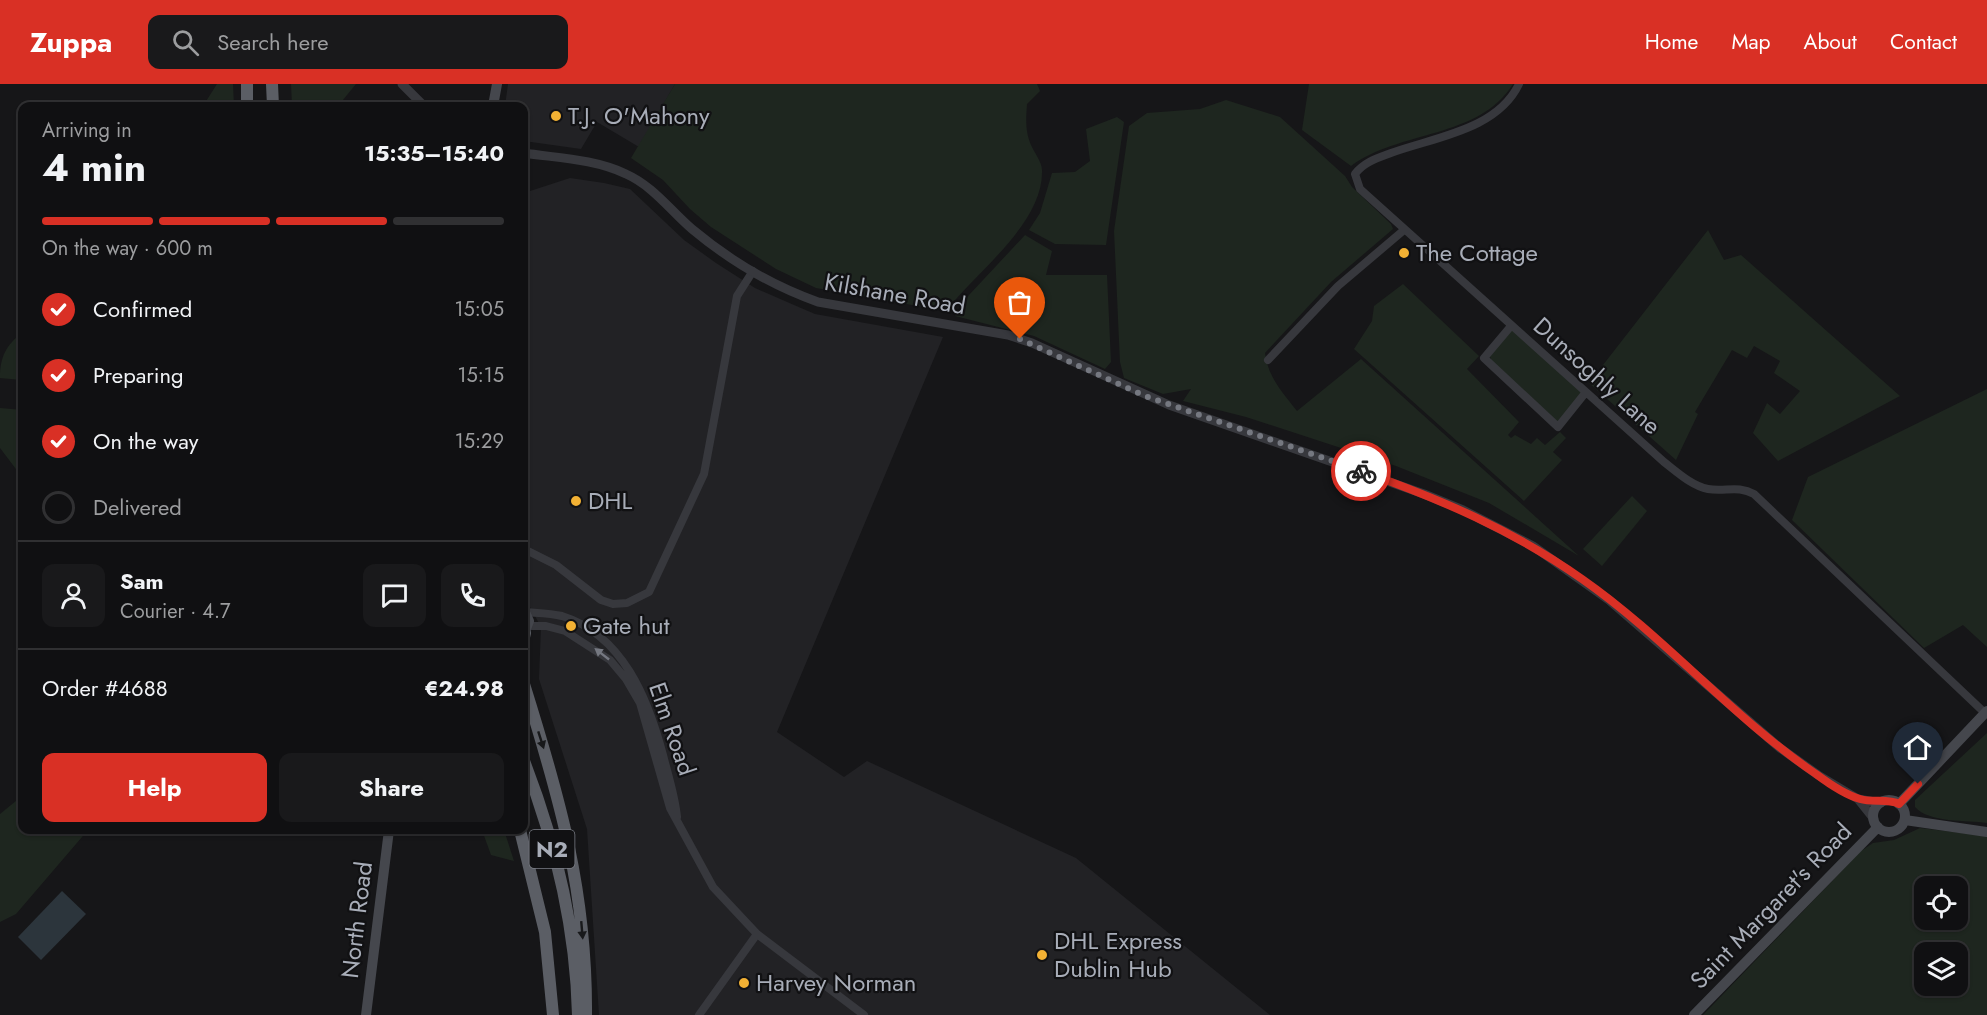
<!DOCTYPE html>
<meta charset="utf-8">
<style>
body{margin:0;font-family:Jost,sans-serif;background:#19191b;color:#f1f3f6;height:100vh;display:flex;flex-direction:column;font-size:22px;white-space:nowrap}
*{box-sizing:border-box;margin:0}
p{font-size:20px;color:#9c9d9f}
.icon{flex:none;width:33px;height:33px;fill:none;stroke:currentColor;stroke-width:2;stroke-linecap:round;stroke-linejoin:round}
.map{position:relative;flex:1;overflow:hidden}
.drawer{position:absolute;left:18px;top:18px;width:510px;height:732px;display:flex;flex-direction:column;background:#101012;border-radius:12px;box-shadow:0 2px 4px #0004,0 0 0 2px #303032}
.drawer>*{flex:none}
.buttons{position:absolute;left:1914px;top:792px;display:grid;gap:12px}
.buttons a{display:grid;place-items:center;width:54px;height:54px;border-radius:12px;background:#101012;box-shadow:0 2px 4px #0004,0 0 0 2px #303032;font-size:30px}
.pin{position:absolute;display:grid;place-items:center;width:51px;height:51px;color:#fff;margin:-62px -26px;border-radius:50% 50% 50% 0;rotate:-45deg;box-shadow:0 0 6px #0007}
.pin .icon{rotate:45deg}
.courier{position:absolute;display:grid;place-items:center;width:60px;height:60px;margin:-30px;border:4px solid #d93025;border-radius:50%;background:#fff;color:#222;box-shadow:0 2px 8px #0007}
.overview em{font-style:normal;font-weight:700}
.overview div{display:flex;flex-direction:column-reverse}
.overview{display:flex;align-items:center;justify-content:space-between;height:102px;padding:0 24px}
h1{font-size:39px;font-weight:700;line-height:45px}
.bar{display:grid;grid-template-columns:repeat(4,1fr);gap:9px 6px;align-content:center;height:72px;padding:0 24px}
.bar i{height:8px;border-radius:4px;background:#303032}
.bar .selected{background:#d93025}
.bar p{grid-column:span 4}
.line{display:flex;align-items:center;gap:15px;padding:0 24px;border-top:2px solid #303032}
.line div{flex:1}
.round{display:grid;place-items:center;flex:none;width:63px;height:63px;border-radius:12px;background:#19191b}
ol{padding:0 24px;list-style:none}
li{display:flex;align-items:center;gap:18px;height:66px}
li p{margin-inline-start:auto}
li .icon{padding:6px;border-radius:50%;background:#d93025;color:#fff;stroke-width:4}
li:last-child{color:#9c9d9f}
li i{width:33px;height:33px;border:3px solid #303032;border-radius:50%}
.button{display:flex;gap:12px;margin-top:auto;padding:12px 24px}
.button a{flex:1;height:69px;border-radius:12px;background:#d93025;color:#fff;font-size:24px;font-weight:700;line-height:69px;text-align:center}
.button a+a{background:#19191b;color:#f1f3f6}
header{display:flex;align-items:center;gap:36px;box-sizing:border-box;height:84px;padding:0 30px;background:#d93025;color:#fff}
header strong{font-size:28px}
nav{display:flex;gap:33px;margin-inline-start:auto;font-size:21px}
.search{width:420px;height:54px;background:#19191b;display:flex;align-items:center;gap:15px;box-sizing:border-box;padding:0 21px;border-radius:12px;color:#9c9d9f;font-size:22px}
.map>svg:first-child{display:block}
.built{fill:#222225}
.green{fill:#1e261f;fill-rule:evenodd}
.water{fill:#2c353c}
.lines{fill:none;stroke-linecap:round;stroke-linejoin:round}
.minor{stroke:#37383d;stroke-width:8}
.tertiary{stroke:#37383d;stroke-width:9}
.secondary{stroke:#45474d;stroke-width:10}
.trunk{stroke:#5b5e65;stroke-width:12}
.oneway{fill:#757881}
.oneway2{fill:#18191b}
.done{stroke:#757880;stroke-width:6;stroke-dasharray:0 10.8}
.route{stroke:#d93025;stroke-width:8}
.poi-dot{fill:#f2b134;stroke:#111113;stroke-width:2}
.labels{text-anchor:middle;stroke-width:4.5;stroke-linejoin:round;paint-order:stroke}
.shield{fill:#111113;stroke:#7b7e86;stroke-width:1.5}
.shield-label{font-size:22px;font-weight:bold;fill:#a8adb8}
.poi-label{font-size:24px;fill:#a8adb8;stroke:#111113;text-anchor:start}
.street-label{font-size:24px;fill:#a8adb8;stroke:#111113}
</style>
<header>
<strong>Zuppa</strong>
<div class="search"><svg class="icon" aria-label="search" viewBox="0 0 24 24"><circle cx="10" cy="10" r="6"/><path d="M15 15l6 6"/></svg>Search here</div>
<nav><a>Home</a><a>Map</a><a>About</a><a>Contact</a></nav>
</header>
<div class="map">
<svg width="1987" height="931" viewBox="0 0 1987 931">
<rect width="100%" height="100%" fill="#161618"/>
<path class="built" d="M508,0h167l-36,63 -42,-25 -16,27 -57,-8v-35h-19z
M570,94l34,5 26,6 54,51 32,23 39,25 39,17 21,9 128,23 -166,395 67,45 23,-16 209,97 194,157h-671l-12,-186 -48,-150 2,-52 -17,-31v-403z"/>
<path class="green" d="M217,0h16l1,22h-31z
M291,0h65l-18,22h-46z
M675,0h362l3,7 -13,13c-1,15 -2,27 4,41 3,7 11,17 11,25 2,53 -66,102 -96,141l-130,-23 -40,-19 -65,-42 -21,-18 -27,-29 -32,-22z
M1309,0h204c-34,55 -114,46 -162,82l-49,-36z
M1226,16l54,17 65,59 7,11 39,37 2,5 -62,53 -66,71c3,24 17,39 32,58l64,-52 218,197 -90,-53 -93,-37 -150,-49 -63,-16 8,-12 -28,5 -39,-16 -4,-16 -6,-131 15,-105 18,-13 53,-4z
M1117,33l7,5 -18,123 -51,-1 -26,-14 11,-17 12,-40 23,-1 15,-11 -4,-32z
M1708,146l16,30 17,-5 159,141 -122,65 -25,-28 14,-30 13,11 20,-23 -26,-18 6,-12 -26,-15 -7,12 -15,-8 -37,62 3,2 -22,46 -87,-77z
M1025,151l27,16 -6,24h61l4,87 -6,7 -71,-33 -79,-20 14,-21z
M1403,200l76,72 -12,13 52,53 -11,13 3,3 4,-3 16,9 6,-6 8,7 15,-13 6,6 -13,14 9,8 -38,41 -170,-152 18,-28 2,-15z
M1511,245l72,64 -25,29 -67,-62 -1,-4z
M22,249v47l-22,-2c0,-21 6,-33 22,-45z
M1987,305v258l-24,-22 -39,23 -132,-128 16,-43z
M0,324l22,2v67l-22,-29z
M1632,412l15,15 -45,55 -19,-17z
M1987,649v90c-20,-3 -58,0 -72,-16v-7z
M22,712v34h66l-72,84 -16,8v-108z
M1920,744l67,8v179h-284l158,-164 12,-8 21,-3zM1924,802h34v34h-34zM1924,868h34v34h-34z
M482,746h22l10,31 -23,-6z"/>
<path class="water" d="M62,807l24,23 -45,46 -23,-23z"/>
<g class="lines">
<path class="minor" d="M1519,0c-22,46 -84,53 -128,69 -13,5 -27,9 -36,21l5,15 304,273c13,10 28,24 44,27 17,3 30,-4 46,5l231,219
M1511,242l-27,32 74,69 28,-35
M1268,276l70,-74 66,-56
M524,465l32,16 45,35 12,4 14,-1 22,-11 55,-118 33,-178 16,-25
M525,528c12,1 25,1 37,4 61,19 86,83 101,139 5,20 12,41 14,62
M528,542h18l19,5 45,29 16,19 14,24 30,105 43,79 44,47 107,81
M699,931l58,-81"/>
<path class="tertiary" d="M402,0l22,22
M524,69c33,5 71,6 102,21 27,12 44,36 66,55 37,31 81,57 126,73l190,33 24,8 137,62 255,89 39,16 70,36 76,54 171,148 38,27 40,24 16,20
M1858,715l23,4"/>
<path class="secondary" d="M493,22l4,-22
M524,526l5,11 -5,13
M1873 732a16 16 0 1 1 32 0a16 16 0 1 1-32 0Z
M1899,720l88,-93
M1905,736l82,12
M366,931l23,-185
M1694,931l184,-188"/>
<path class="trunk" d="M272,0l1,22
M247,22v-22
M524,553l1,-4
M524,600c36,115 63,209 62,331
M524,677c31,80 52,168 54,254
M520,746l25,102 8,83"/>
</g>
<defs><path id="oneway-solid" d="M-6-.8H1V-3.2L6.5 0L1 3.2V.8H-6Z" transform="scale(1.5)"/></defs>
<use class="oneway" href="#oneway-solid" transform="translate(602 570) rotate(-142)"/>
<g class="oneway2">
<use href="#oneway-solid" transform="translate(541 656) rotate(72)"/>
<use href="#oneway-solid" transform="translate(582 846) rotate(85)"/>
</g>
<g class="lines">
<path class="done" d="M1020,255l125,57 216,75"/>
<path class="route" d="M1361,387c79,28 152,59 221,108 83,58 150,138 234,195 12,9 30,21 44,25 13,4 28,-1 39,5l19,-20"/>
</g>
<g class="poi-dot">
<circle cx="556" cy="32" r="6"/>
<circle cx="1404" cy="169" r="6"/>
<circle cx="576" cy="417" r="6"/>
<circle cx="571" cy="542" r="6"/>
<circle cx="1042" cy="871" r="6"/>
<circle cx="744" cy="899" r="6"/>
</g>
<g class="labels">
<rect class="shield" x="529.5" y="746" width="45" height="38" rx="4.5"/>
<g class="shield-label">
<text x="552" y="773">N2</text>
</g>
<g class="poi-label">
<text x="568" y="40">T.J. O'Mahony</text>
<text x="1416" y="177">The Cottage</text>
<text x="588" y="425">DHL</text>
<text x="583" y="550">Gate hut</text>
<text x="1054" y="865">DHL Express<tspan x="1054" dy="28">Dublin Hub</tspan></text>
<text x="756" y="907">Harvey Norman</text>
</g>
<g class="street-label">
<text transform="translate(895 210) rotate(10)" y="8">Kilshane Road</text>
<text transform="translate(1597 292) rotate(42)" y="8">Dunsoghly Lane</text>
<text transform="translate(672 645) rotate(71)" y="8">Elm Road</text>
<text transform="translate(1771 822) rotate(-46)" y="8">Saint Margaret's Road</text>
<text transform="translate(357 836) rotate(-83)" y="8">North Road</text>
</g>
</g>
</svg>
<div class="buttons">
<a><svg class="icon" aria-label="locate" viewBox="0 0 24 24"><circle cx="12" cy="12" r="6"/><path d="M12 2v4M12 18v4M2 12h4M18 12h4"/></svg></a>
<a><svg class="icon" aria-label="layers" viewBox="0 0 24 24"><path d="M12 4l9 5-9 5-9-5zM3 14l9 5 9-5"/></svg></a>
</div>
<div class="pin" style="left:1020px;top:255px;background:#ea580c"><svg class="icon" aria-label="bag" viewBox="0 0 24 24"><path d="M5 8h14l-1 12H6zM9 8a3 3 0 0 1 6 0"/></svg></div>
<div class="pin" style="left:1918px;top:700px;background:#1f2937"><svg class="icon" aria-label="home" viewBox="0 0 24 24"><path d="M3 11l9-7 9 7M6 9v11h12V9"/></svg></div>
<div class="courier" style="left:1361px;top:387px"><svg class="icon" aria-label="bike" viewBox="0 0 24 24"><circle cx="6" cy="16" r="4"/><circle cx="18" cy="16" r="4"/><path d="M6 16l4-8h5l3 8M10 8l3 8H6M13 5h3"/></svg></div>
<section class="drawer">
<div class="overview"><div><h1>4 min</h1><p>Arriving in</p></div><em>15:35–15:40</em></div>
<div class="bar"><i class="selected"></i><i class="selected"></i><i class="selected"></i><i></i><p>On the way · 600 m</p></div>
<ol>
<li><svg class="icon" aria-label="check" viewBox="0 0 24 24"><path d="M5 12l5 5 9-10"/></svg>Confirmed<p>15:05</p></li>
<li><svg class="icon" aria-label="check" viewBox="0 0 24 24"><path d="M5 12l5 5 9-10"/></svg>Preparing<p>15:15</p></li>
<li><svg class="icon" aria-label="check" viewBox="0 0 24 24"><path d="M5 12l5 5 9-10"/></svg>On the way<p>15:29</p></li>
<li><i></i>Delivered</li>
</ol>
<div class="line" style="height:108px"><a class="round"><svg class="icon" aria-label="person" viewBox="0 0 24 24"><circle cx="12" cy="8" r="4"/><path d="M4 21q1-7 8-7t8 7"/></svg></a><div><b>Sam</b><p>Courier · 4.7</p></div><a class="round"><svg class="icon" aria-label="chat" viewBox="0 0 24 24"><path d="M4 5h16v11H9l-5 4z"/></svg></a><a class="round"><svg class="icon" aria-label="phone" viewBox="0 0 24 24"><path d="M5 4h4l2 5-3 2q2 4 5 5l2-3 5 2v4C11 20 4 13 5 4z"/></svg></a></div>
<div class="line" style="height:78px"><div>Order #4688</div><b>€24.98</b></div>
<div class="button"><a>Help</a><a>Share</a></div>
</section>
</div>
